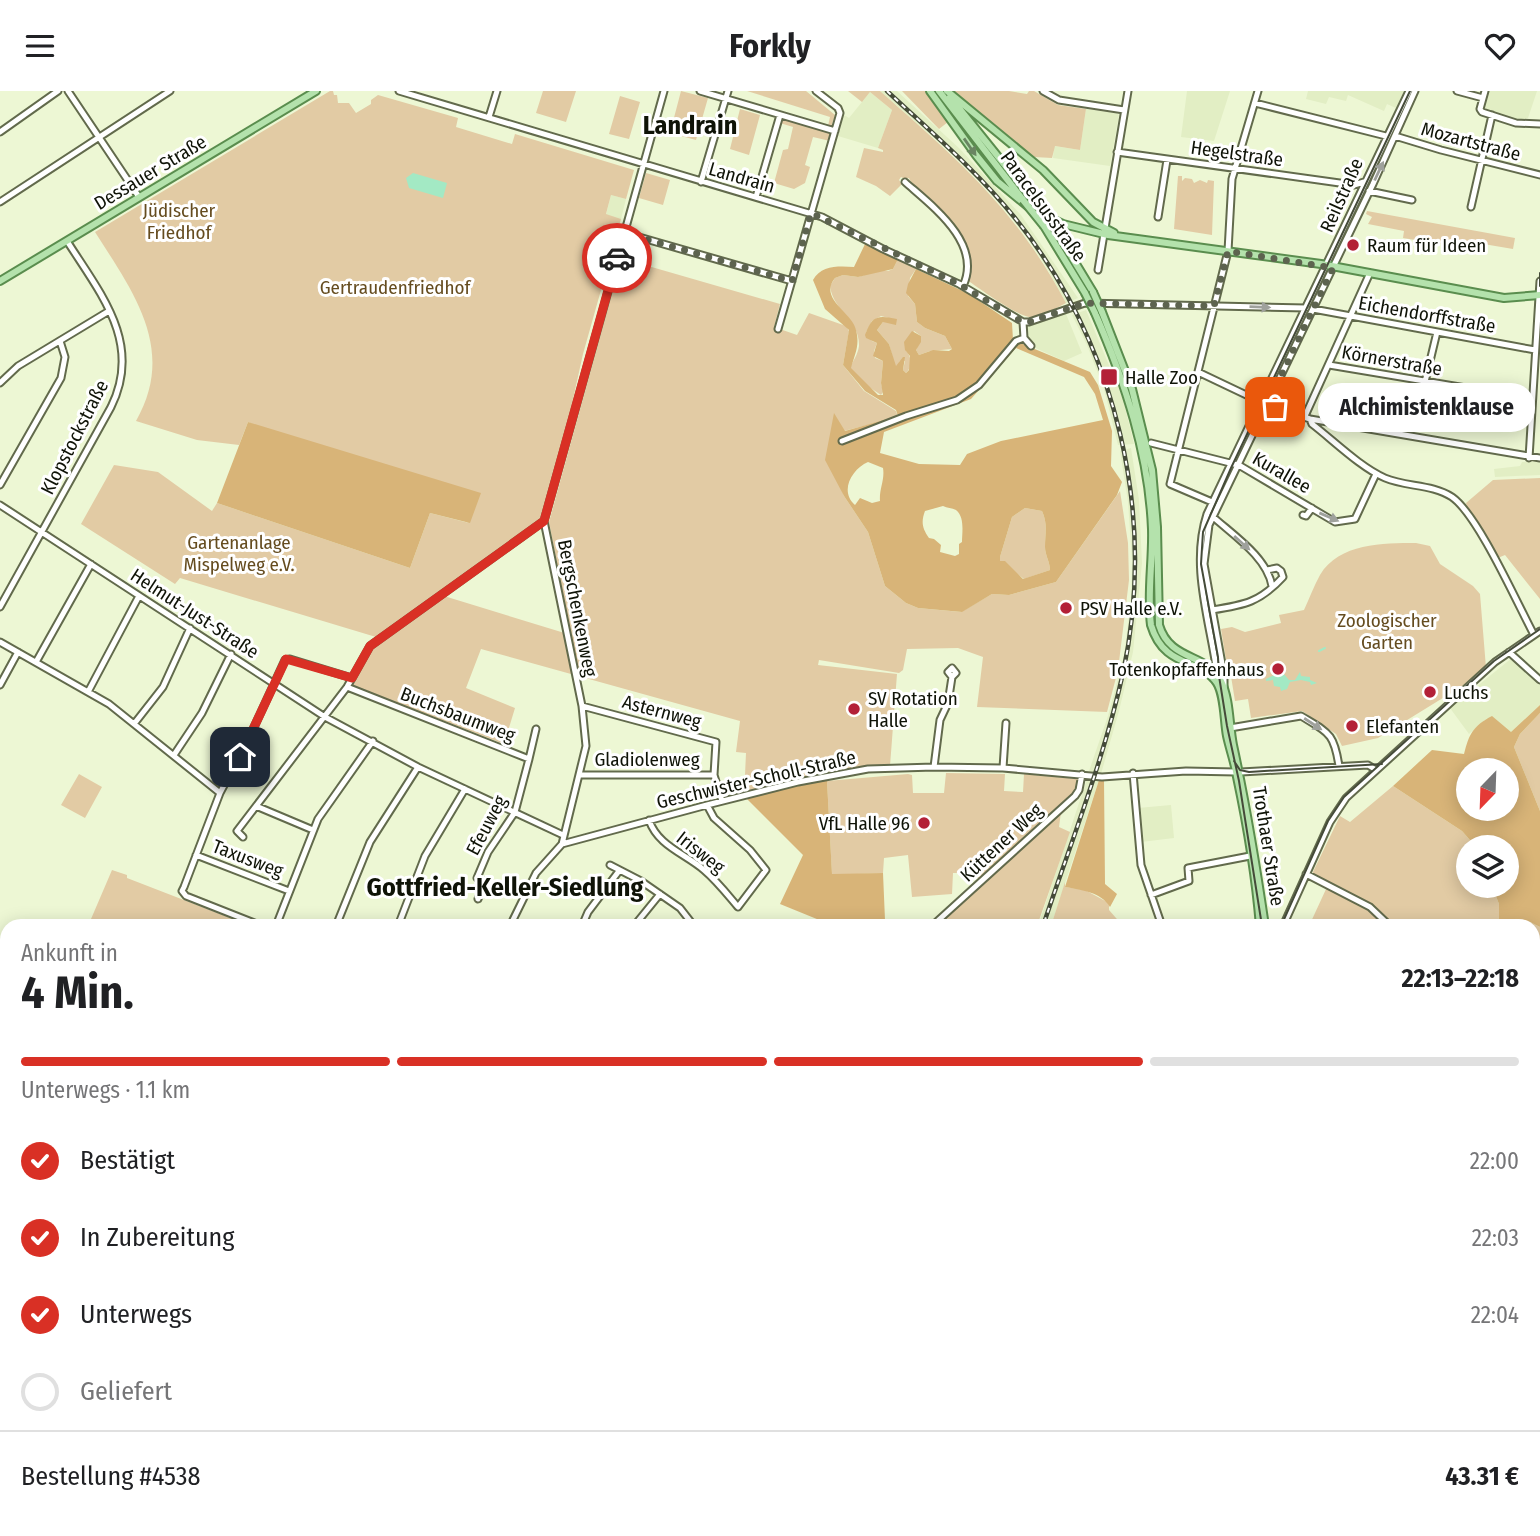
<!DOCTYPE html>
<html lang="de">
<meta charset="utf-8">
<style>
body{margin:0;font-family:"Fira Sans Condensed",sans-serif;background:#f6f6f6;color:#202124;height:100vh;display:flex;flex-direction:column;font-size:26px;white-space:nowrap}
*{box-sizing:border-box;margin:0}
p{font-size:23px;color:#757577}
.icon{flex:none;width:38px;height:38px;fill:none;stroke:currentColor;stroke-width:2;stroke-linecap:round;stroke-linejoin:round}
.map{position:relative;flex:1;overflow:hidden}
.panel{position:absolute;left:0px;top:828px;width:1540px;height:618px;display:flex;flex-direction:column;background:#fff;border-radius:21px 21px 0 0;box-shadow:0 4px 18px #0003}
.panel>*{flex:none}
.needle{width:46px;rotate:203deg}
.buttons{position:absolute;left:1456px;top:667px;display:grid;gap:14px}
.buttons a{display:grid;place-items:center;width:63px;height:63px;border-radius:50%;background:#fff;box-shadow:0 4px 18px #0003;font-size:35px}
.pin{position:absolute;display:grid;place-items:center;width:60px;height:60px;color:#fff;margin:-30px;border-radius:14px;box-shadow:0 4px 10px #0006}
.courier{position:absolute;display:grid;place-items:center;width:70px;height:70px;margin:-35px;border:5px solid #d93025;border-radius:50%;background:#fff;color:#222;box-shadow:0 2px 9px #0007}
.bubble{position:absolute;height:49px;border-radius:24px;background:#fff;box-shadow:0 4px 18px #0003;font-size:23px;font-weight:700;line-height:49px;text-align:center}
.overview em{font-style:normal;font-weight:700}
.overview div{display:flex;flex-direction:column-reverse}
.overview{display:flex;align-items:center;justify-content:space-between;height:119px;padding:0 21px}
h1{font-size:46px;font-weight:700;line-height:52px}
.bar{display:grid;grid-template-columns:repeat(4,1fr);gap:10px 7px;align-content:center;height:84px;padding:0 21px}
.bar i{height:9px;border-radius:5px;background:#e0e0e0}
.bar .selected{background:#d93025}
.bar p{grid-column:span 4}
.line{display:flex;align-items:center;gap:18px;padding:0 21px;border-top:2px solid #e0e0e0}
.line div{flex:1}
ol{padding:0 21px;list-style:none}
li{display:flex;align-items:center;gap:21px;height:77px}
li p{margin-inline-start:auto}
li .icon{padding:7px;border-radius:50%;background:#d93025;color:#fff;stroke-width:4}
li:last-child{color:#757577}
li i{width:38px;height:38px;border:4px solid #e0e0e0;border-radius:50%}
header{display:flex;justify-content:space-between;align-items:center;height:91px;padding:0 21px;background:#fff;font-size:32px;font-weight:700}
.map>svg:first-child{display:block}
.built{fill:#e2eec4}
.green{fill:#e2cba4}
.forest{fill:#d8b478;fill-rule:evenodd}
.water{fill:#a3e9c4}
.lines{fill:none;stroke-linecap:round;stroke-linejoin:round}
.stream{stroke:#a3e9c4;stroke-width:2}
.canal{stroke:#a3e9c4;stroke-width:4.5}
.minor-casing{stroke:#626a4c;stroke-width:9}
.major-casing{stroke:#5a8d4e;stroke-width:10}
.minor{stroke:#fff;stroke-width:5}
.major{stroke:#b4e2ac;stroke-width:6}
.tram{stroke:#454b39;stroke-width:2}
.rail-casing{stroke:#454b39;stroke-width:4.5}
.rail{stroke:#fff;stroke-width:2;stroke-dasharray:5;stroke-linecap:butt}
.major-bridge-casing{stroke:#5a8d4e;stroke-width:10;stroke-linecap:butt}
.major-bridge{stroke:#b4e2ac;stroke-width:6}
.oneway{fill:#6a8562}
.oneway2{fill:#9fa19c}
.done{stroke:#5d634f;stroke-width:7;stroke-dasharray:0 12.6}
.route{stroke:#d93025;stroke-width:9}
.poi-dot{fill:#b32037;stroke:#fff;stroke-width:2.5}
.labels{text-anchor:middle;stroke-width:6;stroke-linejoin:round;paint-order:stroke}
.street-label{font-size:19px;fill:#0f1307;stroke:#fff}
.park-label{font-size:19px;fill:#654c1f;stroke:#fff}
.poi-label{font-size:19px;fill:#0f1307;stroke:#fff;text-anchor:start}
.district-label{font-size:26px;font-weight:bold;fill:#0f1307;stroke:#fff}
</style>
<header><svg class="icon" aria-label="menu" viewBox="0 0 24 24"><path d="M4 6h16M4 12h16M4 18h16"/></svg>Forkly<svg class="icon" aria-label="heart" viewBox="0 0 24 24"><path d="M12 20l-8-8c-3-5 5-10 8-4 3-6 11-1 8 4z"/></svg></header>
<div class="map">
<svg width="1540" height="1445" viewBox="0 0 1540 1445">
<rect width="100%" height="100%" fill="#edf7d4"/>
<path class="built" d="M880,0h17l63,58 61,66 57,83 -12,5 -18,-33 -20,-31 -35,-44 -43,-43z
M1187,0h43l-16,50 -33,-4z
M1308,0h96l-8,17 -9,-4 -3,7 -36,-16 -2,6 -17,-4 -3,7 -20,-5z
M1489,0h48l-9,27 -8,2 -33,-10 -2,-3z
M870,1l22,18 -14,38 -40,-12 6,-21 5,3z
M1086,18l30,4 3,2 -9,51 -57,-8 1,-12 26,4z
M611,104l15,4 -5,20 -15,-4z
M1086,219l37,89 11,45 -16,1 -14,-56 -17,-44 -15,-30z
M1066,223l16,39 -18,8 -33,-15 -5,-9 -3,-14z
M1131,357l8,52 3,63 -9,89 -14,59 -18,63 -4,4 2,2 -48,146h-13l50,-150h3l1,-4 -3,-1 19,-55 16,-60 7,-57 1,-38 -4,-59 -8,-51z
M1540,370v14l-45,2 -1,-8 26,-3 2,-4z
M1512,567l28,25v22l-29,27 -26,-12 -16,14 -19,-26z
M1171,714l3,33 -33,4 -3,-34z
M1202,1439v-1l50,1 -5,6h-79l-1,-6z"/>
<path class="green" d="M330,0h3l1,4h3l1,8h11l7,10 15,-9v-4l7,-5 80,23 -2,9 56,17 3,-10 119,36 -8,29 -15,-4 -5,19 15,5 -38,135 -37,167 -102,75 127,39 -22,-113 65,-236 3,-29 163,47 -6,23 23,8 12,-22 37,13 3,5 -6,34 21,26 32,20 2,6 -54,14 -10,-17 5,70 5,12 24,36 17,54 21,17 12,5 43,4 31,-18 17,1 47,-13 64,-91 8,52 1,37 -11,90 -11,42 -130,-5 6,-50 -25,-9 -51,1 -4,21 -4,3 -80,-13 -1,5 79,9 -7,92h-26l-116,25 -3,-16 1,-22 -10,-1 4,-31 -259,-72 -15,39 49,20 -11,36 -153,-59 25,-48 -196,-59 -5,6 -94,-60 33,-59 44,7 54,39 5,-8 193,65 20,-55 39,10 -221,-101 -9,23 -42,-5 -61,-19c41,-72 -3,-129 -41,-189z
M543,0h33l-10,31 -30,-9z
M681,0l27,7 -12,42 -26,-7z
M747,0h59l29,24 -4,12 -3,-1 2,-9z
M848,0h32c77,68 137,119 186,212 -10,5 -25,15 -37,14 -13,-2 -49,-28 -62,-37 -2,-17 -1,-39 -12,-54 -12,-18 -38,-29 -46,-48l-4,1 -4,-2 -2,3 3,4 -12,12 -14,-10 -20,-9 8,-29 19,4v-2l-5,-2 14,-38 -22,-18 -8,10z
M902,0h24l22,31 -9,7z
M953,0h56l18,3 2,-3h5l24,14 28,4 -6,41 -25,-4 -3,12 -18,-1 -73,-58z
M620,5l20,6 -11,37 -20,-5z
M740,18l20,6 -11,40 -19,-6z
M782,25l50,15 -2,10 -17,-4 -8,28 5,2 -5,16 -11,6 -20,-6 9,-33 5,-1 5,-22 -13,-4z
M646,82l24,7 -7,25 -24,-7z
M1178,85h4v5l3,-3 7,1 2,4 6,-3 7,3 1,-3 6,1 -2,54 -38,-6z
M1367,120l148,27 -2,11 -59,-10 -2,7 -49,-8 1,-7 -36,-7 4,-7 -6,-3z
M898,168l18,10 -6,9 -2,18 7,8 2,18 8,6 20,8 7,13 -22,2 -11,4 -3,-5 5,-14 -7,-5 -8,20c6,5 6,17 0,22l-3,-3 2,-9h-5l-2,5h-3l-6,-22 -12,-14 6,-8 13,-2 -15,-4 -9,5 -6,11 6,9 5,2 -3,8 1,7 8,3 -2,22 2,9 -2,3 -12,-8 -19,-19c3,-7 8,-14 9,-22 1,-26 -26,-35 -29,-60l5,-8 8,-3 15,2 22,-7 8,1 5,-2z
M1540,387v121l-35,-44 -12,5 -22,-39 -5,-18 27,-23z
M1025,417l17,3c6,13 3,22 3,36 0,8 5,15 5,23l-26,9 -24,-18v-4l12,-40z
M1416,452l14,3 10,18 33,22 7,8 6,74 -14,12 -94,58 -36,8 -6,-12 -34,-23 -51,7 -3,-19 -13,2 -5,-31 -3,-4 -6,-37 11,-2 13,5 36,-9 -2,-8 25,-5c5,-11 10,-24 16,-35 19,-32 63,-32 96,-32z
M1540,622v98l-26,-64 6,-13z
M946,682l59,1 -1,17 19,1 1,-18 54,5 -3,12 -96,88 -7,-6h-19l-1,21 -40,3 -4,-42 -24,3 -1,15 -51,2 -5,-94 81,-7 4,1 1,18h31z
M79,683l23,13 -17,31 -24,-13z
M1393,695l69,45 14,16h-8v38l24,1 7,18v22h-190l18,-39 -16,-11 29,-60 10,6z
M1059,720l2,1 -2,15 11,5 -33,94h-103l73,-64z
M112,779l15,5v3l124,48h-163z
M1065,791v5l20,3 24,13v7l14,16h-72z
M1528,830l12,6v55l-7,11v-42l5,-4 -5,-10v-11h-8z
M1540,1030v68l-7,13v-56z
M7,1037v78l-7,-2v-57z
M859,1438h54v1l-1,6h-59z"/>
<path class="forest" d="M866,151l32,17 -5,10 -35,8 -15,-2 -8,3c-17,21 17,34 21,52 4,16 -1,23 -5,38l27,27h5l-2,-12 2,-22 -10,-5 4,-13 -11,-5 -1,-3c7,-20 13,-20 32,-16l-1,6 -13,-3 -6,8 12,14 7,22 7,-9h2l-2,13 3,3 3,-3 1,-14 -5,-6 -1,-8 8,-11 9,5v6l-5,8 3,5 14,-5 16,1 3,-2 -7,-13 -20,-8 -8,-6 -2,-18 -9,-11 2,-9 8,-15 53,25 43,29 1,17 77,32 8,13 14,46 -1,35 11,16 -5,13 -61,87 -47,13 -17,-1 -30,18 -44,-4 -12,-5 -21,-17 -17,-54 -24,-36 -19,-36 9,-47 11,18 53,-15 -2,-6 -31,-19 -22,-26 6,-35 -24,-21 -12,-29c8,-15 26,-14 41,-13zM1016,257l68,29 11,17 8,26 -102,21 -34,13 -7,11 -41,-1 -39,-11 4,-21 87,-33zM868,371l15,6c2,12 -4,21 -3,33l-8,2 -12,-5 -5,7c-16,-14 -3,-36 13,-43zM943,415c4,2 9,2 13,4 9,7 6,23 6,32l-3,2v10l-4,2 -15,-4 1,-7 -7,-6 -5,-1c-7,-10 -8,-16 -4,-27zM1025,417l17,3c6,13 3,22 3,36 0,8 5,15 5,23l-27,9 -18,-18h-5v-4l12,-40z
M248,331l233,71 -11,30 -40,-10 -20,55 -193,-65z
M1540,614v8l-20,21 -6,13 26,64v116l-12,-6 -3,5h-26v-22l-7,-18 15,-1v-38h-31l-14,-16 -69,-45 39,-36 32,4c5,-20 9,-28 28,-38l19,16zM1468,679h39v39h-39z
M806,688l21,2 5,93 51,-1 2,47 -26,6h-25l-54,-22 23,-49 -62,-62z
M1099,689h5l1,104 12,10 -7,13c-9,-15 -29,-17 -45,-20z
M0,859l7,2v109l-7,-4z
M1540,891v63l-7,-3v-49z
M1533,1143l7,9v293h-82v-6l75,-1z"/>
<path class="water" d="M413,82l34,10 -4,15 -34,-10 -3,-10z
M1282,581l7,8h6l5,-8 1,4 9,1v3l7,3 -6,2 -1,-3 -9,-2 -11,2 -3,7 -6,2 -1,-4 -6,-1 -1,-6 -7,1v-2l10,-5 3,2z"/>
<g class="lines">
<path class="stream" d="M1319,560l6,-3"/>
<path class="canal" d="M1412,1438l2,7"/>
<g class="minor-casing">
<path id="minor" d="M68,0l71,106
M399,0l423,126 61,32 76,35 64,38h6l56,-19 221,5
M700,0l135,40
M1043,0l16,9 65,10
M1457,0l26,7
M1485,0l-5,18 2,3 34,11 24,1
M1255,12l131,33
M489,26l8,-26
M0,41l58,-41
M1395,45l46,14 99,25
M1117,61l237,33 10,-3
M701,91l27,-91
M905,91c27,24 78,61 58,104
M1369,100l43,9
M756,106l24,-82
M0,111l170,-111
M1471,116l21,-92
M1158,126l9,-57
M625,142l167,48
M1098,179l30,-179
M1313,218l222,41
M1023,231l1,16 7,8
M778,238l62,-216 -2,-5 -22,-17
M1329,274l203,34
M1198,281l63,30
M1425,291l12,-50
M0,292l18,-17 91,-55
M1267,314l43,14 230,39
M1305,325l64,-141
M1310,328l2,5c21,16 48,43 73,54 21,9 47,6 67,19 26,18 65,106 82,138
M842,350l64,-25 51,-16 22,-15 37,-44 8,-3
M1151,352l83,21
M1529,367l11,-177
M1237,373l98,58 20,-3 21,-45
M0,394l61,-107 4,-21 -5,-16
M1212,411l-42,-18 58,-233 4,-72 26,-88
M0,414l325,212 93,50 145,68
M1303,424l3,1 6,-8
M1212,425c21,19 55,41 60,70
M0,516l111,-200c32,-64 -11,-114 -44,-166
M1212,519c33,-5 48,-8 71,-33l-2,-6 -4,-3 -10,2
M0,551l109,62 111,89
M1509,561l31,28
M36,571l55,-98
M1217,582c-7,-52 -27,-107 -10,-159l202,-423
M0,594l18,-33
M347,596l182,72 7,-30
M1224,597v-13l-20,-111 5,-39 164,-341 42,-93
M88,601l51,-96
M582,615l134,36 -2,33 8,26
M134,633l29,-37 27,-59
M1230,637l71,-12c28,17 33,17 38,50
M174,664l28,-42 29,-59
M934,676l6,-47 8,-17 4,-26 4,-4 -4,-5 -4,4 4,5
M1003,677l3,-45
M1241,681l127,-7 8,5
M1133,682l8,92 21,61
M580,684h134
M256,715l57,24
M649,729c9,26 35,33 55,50 13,11 23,24 34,37l28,-37 -16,-20 -36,-32 -7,-13
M243,746l-6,-6 110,-144 23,-41 174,-125
M562,753l145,-39 91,-23 70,-13 66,-2 69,1 99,9 84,-6 50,1
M196,764l93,36
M610,774l31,16 39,27 14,18
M1306,783l64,33 20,19
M1151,804l38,-14 -1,-13 62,-12
M478,808l7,-18 -8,-3 11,-26 27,-40 14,-53
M262,835l-76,-30 -4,-5 2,-4 36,-94 29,-55 36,-78 5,-1 62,19
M276,835l42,-107 55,-78
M336,835l34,-84 48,-75
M398,835l27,-70 40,-67
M510,835l26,-53 26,-29 24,-98 -4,-40 -38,-185 120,-430
M582,835l6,-14 31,-41
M634,835l26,-32
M932,835l143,-130 4,-6 3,-16
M1283,835l47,-104 16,-24 149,-136 45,-31
M1001,1438l16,7
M1145,1438l1,7
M1309,1438l2,7
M1320,1438l1,7
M848,1445l6,-7
M983,1445l2,-7"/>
</g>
<g class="major-casing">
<path id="major" d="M930,0l46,64 21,26 34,28 32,15 45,11 213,29 183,34 36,-3
M939,0l84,109
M947,0l96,79 50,52 21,11
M950,6l87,108
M1044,135l41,67
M1053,135l40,66
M0,190l316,-190
M1102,221l30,77 20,81 5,57 2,98c11,37 49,28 62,56 9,18 8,44 12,64 13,60 23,120 32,181
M1095,222c30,69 54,141 57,216 1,32 -5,65 -1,96 13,44 50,33 66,58 8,13 7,38 10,53 3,14 8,27 10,41 10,47 19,102 23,149
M1256,1445l1,-7
M1262,1445l1,-7"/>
</g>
<use href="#minor" class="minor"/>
<use href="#major" class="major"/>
<path class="tram" d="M1540,182v13
M1234,670l6,9 9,2 133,-8
M1262,835l-23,-145 -12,-55 -8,-50 -1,-19 -17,-93 2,-32 28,-64 179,-377
M1281,835l47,-105 16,-24 150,-136 46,-32
M1261,1445l2,-7"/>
<g class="rail-casing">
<path id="rail" d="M887,0c44,41 90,80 128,127 102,127 142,296 108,455 -19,86 -52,169 -80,253
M920,1445l1,-7"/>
</g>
<use href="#rail" class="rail"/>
<g class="major-bridge-casing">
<path id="major-bridge" d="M1023,109l21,26
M1037,114l16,21
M1093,201l9,20
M1085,202l10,20"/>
</g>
<use href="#major-bridge" class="major-bridge"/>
</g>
<defs><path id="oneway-solid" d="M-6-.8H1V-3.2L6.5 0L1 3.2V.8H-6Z" transform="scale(1.75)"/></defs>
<use class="oneway" href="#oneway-solid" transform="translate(970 56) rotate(55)"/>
<g class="oneway2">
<use href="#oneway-solid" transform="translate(1379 80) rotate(-65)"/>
<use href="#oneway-solid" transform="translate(1260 216) rotate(2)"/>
<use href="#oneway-solid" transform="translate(1329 426) rotate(23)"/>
<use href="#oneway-solid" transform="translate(1242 452) rotate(42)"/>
<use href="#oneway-solid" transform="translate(1313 633) rotate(33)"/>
</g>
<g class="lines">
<path class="done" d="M617,167l8,-25 167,48 19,-68 148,71 60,36 10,2 56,-19 129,3 14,-55 105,17 -66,137 8,2"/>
<path class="route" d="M240,666l46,-98 66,19 18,-32 174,-125 73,-263"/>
</g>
<g class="poi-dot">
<circle cx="1353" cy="154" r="7"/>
<rect x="1100" y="277" width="18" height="18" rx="3.5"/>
<circle cx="1066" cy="517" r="7"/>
<circle cx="1278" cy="578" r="7"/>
<circle cx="1430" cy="601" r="7"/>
<circle cx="854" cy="618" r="7"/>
<circle cx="1352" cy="635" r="7"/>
<circle cx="924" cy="732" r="7"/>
</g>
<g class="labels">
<g class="street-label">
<text transform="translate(1471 50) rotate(15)" y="7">Mozartstraße</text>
<text transform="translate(1237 62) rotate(8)" y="7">Hegelstraße</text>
<text transform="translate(150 81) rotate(-31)" y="7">Dessauer Straße</text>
<text transform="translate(742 86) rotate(16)" y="7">Landrain</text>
<text transform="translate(1341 104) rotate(-66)" y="7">Reilstraße</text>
<text transform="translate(1044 115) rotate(54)" y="7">Paracelsusstraße</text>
<text transform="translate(1427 223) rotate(10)" y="7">Eichendorffstraße</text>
<text transform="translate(1392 269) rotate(10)" y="7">Körnerstraße</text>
<text transform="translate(74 346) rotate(-63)" y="7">Klopstockstraße</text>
<text transform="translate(1282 381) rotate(30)" y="7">Kurallee</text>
<text transform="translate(578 517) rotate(79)" y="7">Bergschenkenweg</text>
<text transform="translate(195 522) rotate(33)" y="7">Helmut-Just-Straße</text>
<text transform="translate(662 620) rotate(15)" y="7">Asternweg</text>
<text transform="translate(458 623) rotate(21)" y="7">Buchsbaumweg</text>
<text x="647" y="675">Gladiolenweg</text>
<text transform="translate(756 688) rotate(-13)" y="7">Geschwister-Scholl-Straße</text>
<text transform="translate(486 734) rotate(-62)" y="7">Efeuweg</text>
<text transform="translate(1001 751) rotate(-43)" y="7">Küttener Weg</text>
<text transform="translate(1269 755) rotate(81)" y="7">Trothaer Straße</text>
<text transform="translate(701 761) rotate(38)" y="7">Irisweg</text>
<text transform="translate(248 767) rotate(21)" y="7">Taxusweg</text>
</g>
<g class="park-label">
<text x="179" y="126">Jüdischer<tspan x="179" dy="22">Friedhof</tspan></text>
<text x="395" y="203">Gertraudenfriedhof</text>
<text x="239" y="458">Gartenanlage<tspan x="239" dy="22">Mispelweg e.V.</tspan></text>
<text x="1387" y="536">Zoologischer<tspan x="1387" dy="22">Garten</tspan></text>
</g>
<g class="poi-label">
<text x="1367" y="161">Raum für Ideen</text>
<text x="1125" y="293">Halle Zoo</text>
<text x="1080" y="524">PSV Halle e.V.</text>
<text x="1264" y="585" text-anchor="end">Totenkopfaffenhaus</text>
<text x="1444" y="608">Luchs</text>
<text x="868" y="614">SV Rotation<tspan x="868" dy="22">Halle</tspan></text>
<text x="1366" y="642">Elefanten</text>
<text x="910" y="739" text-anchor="end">VfL Halle 96</text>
</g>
<g class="district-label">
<text x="690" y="43">Landrain</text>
<text x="505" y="805">Gottfried-Keller-Siedlung</text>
</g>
</g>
</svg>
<div class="buttons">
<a><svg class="needle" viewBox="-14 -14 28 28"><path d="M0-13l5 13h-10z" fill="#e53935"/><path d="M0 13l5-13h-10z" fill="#757577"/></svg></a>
<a><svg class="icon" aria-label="layers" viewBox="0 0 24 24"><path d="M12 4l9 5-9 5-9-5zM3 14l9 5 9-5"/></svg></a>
</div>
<div class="pin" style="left:1275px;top:316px;background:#ea580c"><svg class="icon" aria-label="bag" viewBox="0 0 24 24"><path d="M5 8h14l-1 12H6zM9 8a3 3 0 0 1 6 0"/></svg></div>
<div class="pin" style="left:240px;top:666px;background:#1f2937"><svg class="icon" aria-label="home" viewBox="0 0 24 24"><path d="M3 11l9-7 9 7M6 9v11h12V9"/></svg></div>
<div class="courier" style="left:617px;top:167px"><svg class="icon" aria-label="car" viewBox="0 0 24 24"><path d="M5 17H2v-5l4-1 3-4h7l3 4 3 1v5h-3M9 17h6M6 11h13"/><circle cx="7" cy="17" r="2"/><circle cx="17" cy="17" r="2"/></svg></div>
<div class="bubble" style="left:1318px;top:292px;width:217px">Alchimistenklause</div>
<section class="panel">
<div class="overview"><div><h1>4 Min.</h1><p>Ankunft in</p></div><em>22:13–22:18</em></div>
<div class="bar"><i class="selected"></i><i class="selected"></i><i class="selected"></i><i></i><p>Unterwegs · 1.1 km</p></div>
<ol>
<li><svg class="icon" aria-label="check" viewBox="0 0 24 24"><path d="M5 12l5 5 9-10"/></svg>Bestätigt<p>22:00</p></li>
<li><svg class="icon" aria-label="check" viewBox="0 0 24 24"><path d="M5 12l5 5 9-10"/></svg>In Zubereitung<p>22:03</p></li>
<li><svg class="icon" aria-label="check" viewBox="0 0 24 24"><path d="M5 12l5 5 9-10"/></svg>Unterwegs<p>22:04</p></li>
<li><i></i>Geliefert</li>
</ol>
<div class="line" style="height:91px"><div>Bestellung #4538</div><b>43.31 €</b></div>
</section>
</div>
